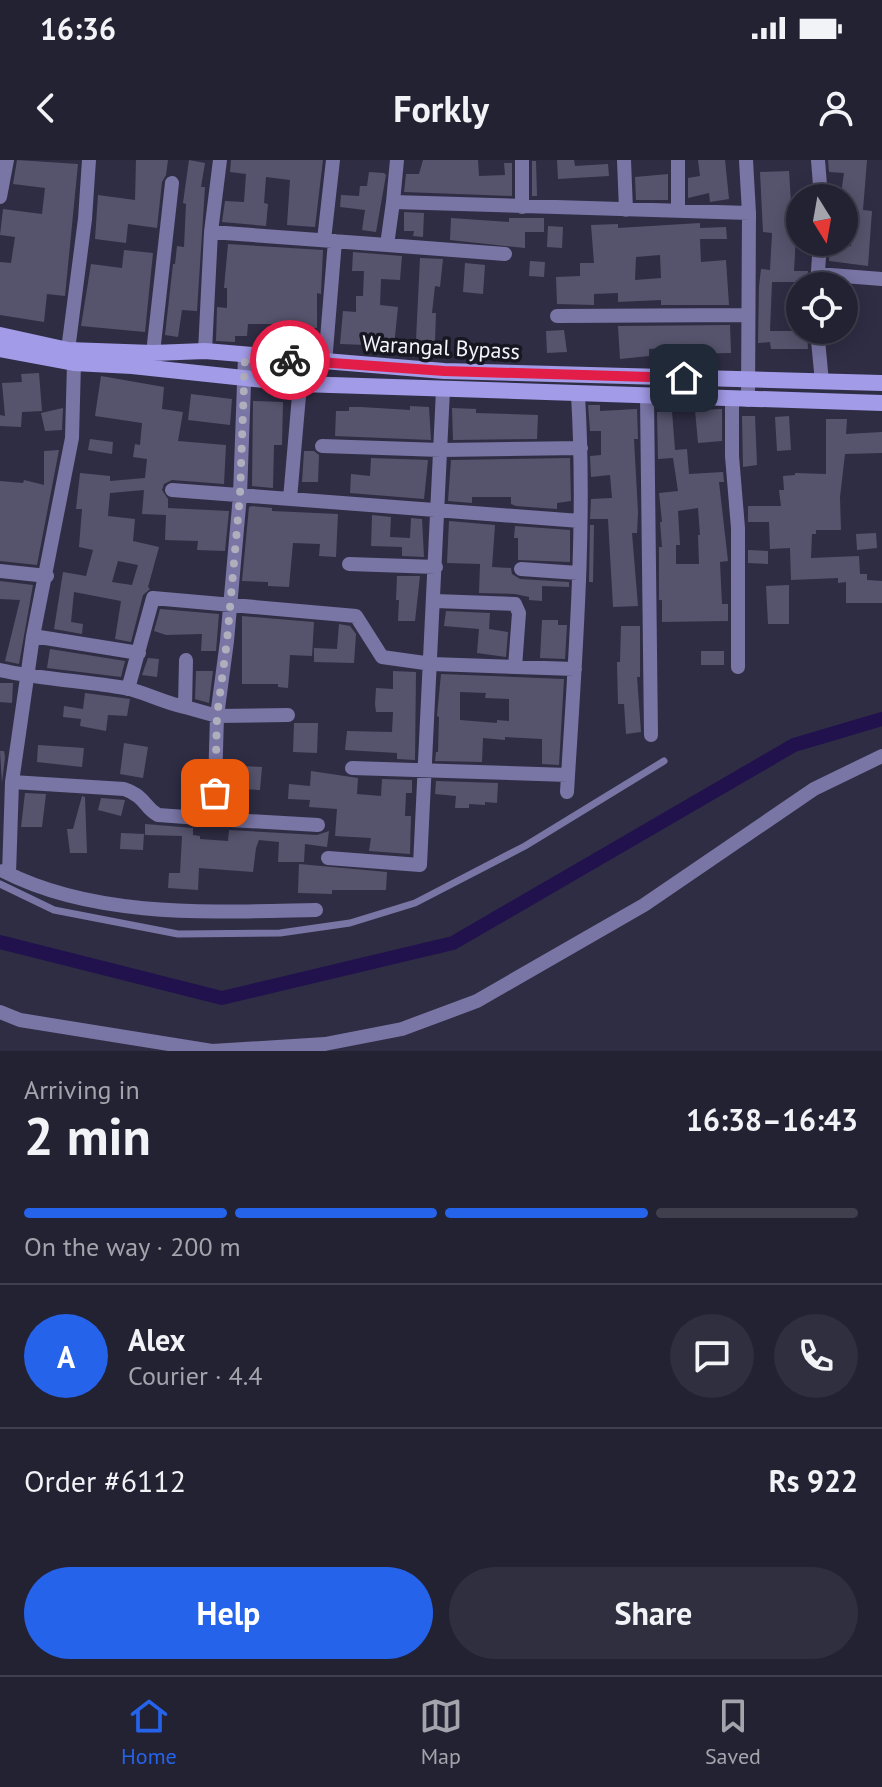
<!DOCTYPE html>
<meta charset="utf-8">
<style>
body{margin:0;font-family:"PT Sans",sans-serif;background:#2f2f3f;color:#f1f3f6;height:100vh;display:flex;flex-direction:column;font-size:30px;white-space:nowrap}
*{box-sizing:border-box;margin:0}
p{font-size:26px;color:#a3a4ac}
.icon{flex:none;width:44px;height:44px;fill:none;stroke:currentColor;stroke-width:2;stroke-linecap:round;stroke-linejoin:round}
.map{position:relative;height:891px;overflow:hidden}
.panel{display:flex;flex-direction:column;background:#232233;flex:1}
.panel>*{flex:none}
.needle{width:52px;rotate:169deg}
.controls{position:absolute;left:786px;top:24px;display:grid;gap:16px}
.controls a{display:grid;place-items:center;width:72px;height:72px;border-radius:50%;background:#232233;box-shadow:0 4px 20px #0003,0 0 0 2px #403f4e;font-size:40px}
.pin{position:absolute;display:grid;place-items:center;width:68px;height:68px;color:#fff;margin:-34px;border-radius:16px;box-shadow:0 4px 12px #0006}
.courier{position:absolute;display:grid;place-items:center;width:80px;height:80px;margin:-40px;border:6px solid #e11d48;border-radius:50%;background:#fff;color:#222;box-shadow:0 2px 10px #0007}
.overview em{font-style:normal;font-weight:600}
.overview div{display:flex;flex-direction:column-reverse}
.overview{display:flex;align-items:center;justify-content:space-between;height:136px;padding:0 24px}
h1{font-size:52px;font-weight:600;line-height:60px}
.bar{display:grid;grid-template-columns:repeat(4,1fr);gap:12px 8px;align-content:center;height:96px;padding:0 24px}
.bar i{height:10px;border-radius:6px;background:#403f4e}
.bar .current{background:#2563eb}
.bar p{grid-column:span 4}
.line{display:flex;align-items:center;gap:20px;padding:0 24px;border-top:2px solid #403f4e}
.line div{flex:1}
.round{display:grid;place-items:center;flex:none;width:84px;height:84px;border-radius:42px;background:#2f2f3f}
.cta{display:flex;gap:16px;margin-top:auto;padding:16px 24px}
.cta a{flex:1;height:92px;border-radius:48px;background:#2563eb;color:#fff;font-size:32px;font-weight:600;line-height:92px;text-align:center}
.cta a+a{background:#2f2f3f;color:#f1f3f6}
.status{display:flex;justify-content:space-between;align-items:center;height:56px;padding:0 40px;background:#232233;direction:ltr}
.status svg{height:22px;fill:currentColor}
header{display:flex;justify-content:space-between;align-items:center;height:104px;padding:0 24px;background:#232233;font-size:36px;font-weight:600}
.dock{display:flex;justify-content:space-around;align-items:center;height:112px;border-top:2px solid #403f4e;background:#232233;font-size:22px;color:#a3a4ac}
.dock a{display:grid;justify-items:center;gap:4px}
.dock .current{color:#2563eb}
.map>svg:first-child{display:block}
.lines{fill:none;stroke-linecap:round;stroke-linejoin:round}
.canal{stroke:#21124d;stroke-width:14}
.building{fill:#56546d;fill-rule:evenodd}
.service{stroke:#7975a5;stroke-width:7}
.minor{stroke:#7975a5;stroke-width:14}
.secondary{stroke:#a29be7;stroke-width:16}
.done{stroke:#afaebc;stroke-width:8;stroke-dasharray:0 14.4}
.route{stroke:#e11d48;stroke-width:10}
.labels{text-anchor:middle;stroke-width:7;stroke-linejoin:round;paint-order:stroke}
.street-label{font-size:22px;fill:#f4f4fd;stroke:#171721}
</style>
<div class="status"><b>16:36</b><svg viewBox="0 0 49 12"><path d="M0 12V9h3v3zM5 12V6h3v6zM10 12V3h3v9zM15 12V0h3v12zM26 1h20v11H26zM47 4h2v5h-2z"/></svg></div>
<header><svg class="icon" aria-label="back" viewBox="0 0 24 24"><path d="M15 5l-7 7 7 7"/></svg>Forkly<svg class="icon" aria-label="person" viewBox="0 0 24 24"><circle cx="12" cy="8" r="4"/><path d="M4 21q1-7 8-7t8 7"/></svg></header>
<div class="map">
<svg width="882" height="891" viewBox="0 0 882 891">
<rect width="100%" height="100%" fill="#2f2d44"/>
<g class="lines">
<path class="canal" d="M0,782l222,56 231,-55 341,-198 88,-26"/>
</g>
<path class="building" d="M17,0l61,4 -13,132 -18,-2 -3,28 -44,-7v-53l11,1 4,-26 -15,-2 3,-26 39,5 3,-26 -32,-4z
M136,0h32l-2,15 -4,7 -5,46 -29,-4 -2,19 -31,-4 3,-44 37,5z
M189,0l16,3 -4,24h4l-8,124 -15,-1 -4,27 -13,-2 8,-71h2l2,-18 7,1 2,-43 -3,-1z
M231,0h92l-8,67 -28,-2 3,-45 -24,-3 -2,26 4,1 -2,22 -44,-4 3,-21 19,1 2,-28 -16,-2z
M423,0h55l1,16 26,-1 -1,-12h8v33l-108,-4 2,-18h13z
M557,0h17l1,6 33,-2 1,12 -51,3z
M698,0h27l4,39 -19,3 -1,-9 -21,5v-20l12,-2z
M828,0h39l-4,50 9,1 -4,55 -39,-5 1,-16 21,1 2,-23 -9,-1v-28h-3l3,-21 -15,-1z
M532,1h4l1,35h-5z
M789,11l2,31h9v34h-4l-2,35h14l-1,11h-35l-2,49h37l1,18h-37l-1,-7 -12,1 1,-57 2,-17 9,1 2,-37 -9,-1 -3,-60z
M369,12l15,1 2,2 -10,57 -14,-2 3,-20 -25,-3 1,-12 18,1 1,-10h7z
M668,14v26h-32l-1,-23z
M404,52l20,1 -1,24 -10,-1 1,-5h-10z
M451,58l58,4v-4h35v14h-19v16l-75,-8z
M700,63v5l26,-1 1,12h-27l1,23 25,-2 3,45h-68v-5l-43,2v-9l-24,1v11l-37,-1 -1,-27 24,-1v-13h14l-3,-38 27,-1v4zM660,95l1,23 -26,2 1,-23z
M548,66l15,1 -1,21 -15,-1z
M228,84l95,6 -2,44 -4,-1v35h-11v9h-32v-13h-26l-1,12h-12v6l-19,-1 1,-34 10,1v-20h-3z
M124,90l29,3 -8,79 -64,-6 10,-62 31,4z
M353,92l49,4 -2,24 -19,-1 -1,26 18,2 -4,39 -54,-2 3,-33 13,1v-16h7l1,-25h-12z
M420,98l23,1 -3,28 -5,-1 -3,27h4l-1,28 -19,-1z
M530,101l15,1 -1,15 -15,-1z
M465,103l20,2 -2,29 -20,-2z
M730,165l1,28 -51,1v-7l-31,2v7l-29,3 -2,-33z
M564,170l3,22 -20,1 -1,-22z
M39,213l3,38 -20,1 -1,15 -21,-1v-11l5,1 -3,-33 20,-1 -1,-8z
M101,216l63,11 -2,22 21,3 -5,29 48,4 -2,39 -52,-4 -8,4 -2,6 6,9v9l61,3 -4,40 -28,-1 1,-9 -33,-1 1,-25 -24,-1 2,-24 -34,3 -2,23 27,3 -2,22 26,6 -11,40 2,2 -7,6 -12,47 -16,-3 6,-38 -47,-9 -3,30 12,2 -1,10 -28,-5 9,-57 23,4 7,-26 -14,-3 3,-38h-6l4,-36 30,3v5l35,-3 2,-19 -14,-2 2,-13 5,1 2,-22 -47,-7zM118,401l20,4 -6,20 -20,-3z
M191,234l41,5 -2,26 -42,-5z
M253,241l30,1 -1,43h-8l-1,43 -21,-2z
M588,245h12v6l37,-2 1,30h-4l4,73 -1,21h-5l6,73 -25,1 -5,-88h-18l1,-20 21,-1 -2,-23 -19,2 -1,-21 11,-1v-24h-11z
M410,246l19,1 2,33 -96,-4 1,-25h13v-4h12l49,3z
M63,248l-1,22 -17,1 -4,-18z
M452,248l24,1v4l62,2 -1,24 -84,1z
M722,249v32l-24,2 -3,-33z
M672,251l3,39 12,-1 2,25 34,-2 1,10h-5l9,79 -8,1 2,42h6v17l-66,1v-22h-3v-53h3l-2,-25h2l-3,-29 19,-2 -5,-33 -15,1 -1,-47zM698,348l2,27h-2l1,29h-23v-19h4l-2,-34z
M742,256h13l2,49 -14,2z
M789,256l2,34 -14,1 -2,-34z
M826,259h21l-1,15 36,-2v21l-37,1 -5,43 1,33h-25v4h-4l-1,24 48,-2 1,18h7v6l15,1v22h-36v-21l-8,1v-5l-47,2 -1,-32 -20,1 -1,-27h-21v-16h33l-2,-16h5l-1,-14 12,-1v-2l31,1z
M90,279l23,3 -1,12 -24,-4z
M59,290l-22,115 -37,-4v-80l23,2 1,-3 20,5v-34z
M304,291h10l5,4 -1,27h-16z
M371,298l57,2 -4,39 -74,-6 1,-19 19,2z
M570,298l1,43 -14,2v6l-41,-3 -5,-2v-7h-39v6l-24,-2 3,-41z
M252,346l20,2v3l66,3 -2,43 -17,-1 1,-12 -27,-1 -4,44 -21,-1v-4l-26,-1 7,-74z
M372,355l19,2 -1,20 20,1 1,-20 11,1 2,38 -22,-1v-9l-31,-1z
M449,361l46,4 -3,42 19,1 1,6 8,5 49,3v5l-27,-1v15l-13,-1v-3l-14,-3 -36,-1 1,-29 -33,-1z
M590,365h4l-1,57h-4z
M515,366l55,4v32l-52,-2v-22h-4z
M876,373l1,15 -20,2 -1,-16z
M748,390l20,1v13l-20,-1z
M397,416h23l-5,45h-17l1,-21h-3z
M0,421l33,4 -14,79 -14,-3 15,-61 -20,-1z
M789,425v39h-21l-2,-38z
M160,449l59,5 -3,37h-15l1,-17 -36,1 -12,-4z
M446,451l44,2 -1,16 19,3 -2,25 -29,-4 2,-24 -35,-3z
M242,456l72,6 -2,34 -22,-1 -2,33 -10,-1v-3h-36z
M542,460h16v5h9l-2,34 -25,-1z
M339,464l11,2 6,8 -2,29 -40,-1v-14l23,1z
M621,466h19v51h-3l4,55 -15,2 -2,-30h-6l-1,-42h3z
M50,489l75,12 -4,16 -74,-9z
M701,491h23v14h-23z
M148,498l11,1 -2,18 -15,-2z
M196,511h17l-4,32 -14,-4z
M393,511l23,1 -1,88 -18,-1v-6l-52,-3 2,-19 45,1 1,-20h-17l-1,-8 1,-16 17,1z
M441,514l123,5 -5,86 -17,-1v-25l-37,-2v3l-22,-2 -1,24 -47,-1 1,-9h2l1,-35 -2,-1zM460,532l26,1 -1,5 24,1v22l-12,-1v3l-37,-3z
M0,523h13l-1,20 -12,-1z
M85,533l45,6 -3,17 -19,-1 -2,16 -26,-5 1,-7 -18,-2 1,-11 19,3z
M294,563h24l-1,30 -24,-1z
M124,583l24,4 -5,31 -23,-4z
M38,585l46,3 -2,19 -45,-5z
M0,591h4l1,6 -3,26z
M243,606l19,1 -2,23 -18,-1z
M311,611l47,7 -1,16 24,2 1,-17 30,1v13h-6l-1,23h6l-1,38 -41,-3 2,-13 -36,-2 2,-27 -28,-2 1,-7 -22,-1 1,-15 21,2z
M190,621l15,1 -1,26 -16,-1z
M436,621l62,2 -1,20 -12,-1v3l-16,-1v4h-14l1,-12 -21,-2z
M25,633l21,1 -4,33h-21z
M82,636l3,1 2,56h-17l-3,-24h6z
M101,638l24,2 -4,16 -23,-6z
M145,664l48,4v7l7,1v3l28,2 1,-11 88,5 12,-4 -2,16 -22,-3 -1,18h-26l1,-20 -20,-2 -3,8 -3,24 -54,-4 -1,22 -30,-2 1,-15h11l2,-37 -37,-1z
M121,673l23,1 -1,16 -23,-1z
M299,704l88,8 -1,18h-54v4l-34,-1z"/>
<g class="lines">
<path class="service" d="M0,724l54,26 124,24 102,-1 70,-10 65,-20 110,-57 139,-85"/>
<path class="minor" d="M624,0l2,50
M818,0l3,38
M0,37l7,-37
M393,42l4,-42
M522,47v-47
M678,51v-51
M211,72l9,-72
M324,80l9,-80
M387,85l118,9
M818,114l64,5
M817,126l3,-44
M557,156l190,-1
M817,170l5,52
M68,190l17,-131 4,-59
M205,191l6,-119 176,13 6,-43 356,11 -3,-53
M153,193l19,-170
M245,196l-5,139 -13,146 -10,75 -3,103 104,6
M325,203l10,-122
M647,237l4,338
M732,240v56l6,72v139
M748,240l1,-187
M322,286l119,4 140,-2
M172,330l408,31
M290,339l10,-115
M349,404l87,3
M521,409l57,4
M0,411l47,5
M435,441l80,3 4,9 -4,54
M33,476l106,17
M186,500l-1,47 32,9 71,-1
M0,510c41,9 83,11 125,18 20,4 39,15 60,19
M128,529l25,-91 203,18 26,41 50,7 143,5
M352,608l216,7
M12,622l112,7c23,8 19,18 34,26l56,4
M567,632c8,-132 19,-265 11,-397
M328,698l92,7 23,-475
M3,711c93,48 211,41 313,39
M9,714l3,-92 21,-146 39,-198 2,-75
M0,852l20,8 192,31 113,-7 77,-15 75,-28 167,-96 170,-116 68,-33"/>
<path class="secondary" d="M0,175l68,15 85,3 52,-2 239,20 438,12
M0,189l74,14 58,3 168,18 582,19"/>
</g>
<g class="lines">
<path class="done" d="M215,633l2,-77 10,-75 13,-146 5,-139 45,4"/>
<path class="route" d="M290,200l154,11 240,7"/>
</g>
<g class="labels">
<g class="street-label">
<text transform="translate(441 187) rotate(3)" y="8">Warangal Bypass</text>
</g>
</g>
</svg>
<div class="controls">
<a><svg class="needle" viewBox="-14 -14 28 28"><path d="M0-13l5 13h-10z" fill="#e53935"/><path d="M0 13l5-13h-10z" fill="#a3a4ac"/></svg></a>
<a><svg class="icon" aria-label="locate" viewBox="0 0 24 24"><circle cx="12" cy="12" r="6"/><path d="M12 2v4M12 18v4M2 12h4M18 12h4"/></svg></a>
</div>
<div class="pin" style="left:215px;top:633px;background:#ea580c"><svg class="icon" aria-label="bag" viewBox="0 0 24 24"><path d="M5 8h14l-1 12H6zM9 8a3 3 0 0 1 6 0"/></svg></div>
<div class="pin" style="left:684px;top:218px;background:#1f2937"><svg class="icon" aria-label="home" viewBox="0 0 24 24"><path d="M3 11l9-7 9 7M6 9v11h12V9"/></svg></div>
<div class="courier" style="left:290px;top:200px"><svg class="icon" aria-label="bike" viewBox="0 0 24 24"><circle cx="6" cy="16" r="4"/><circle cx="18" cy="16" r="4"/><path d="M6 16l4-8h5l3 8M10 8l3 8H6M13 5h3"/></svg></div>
</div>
<section class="panel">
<div class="overview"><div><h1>2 min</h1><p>Arriving in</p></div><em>16:38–16:43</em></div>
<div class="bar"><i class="current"></i><i class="current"></i><i class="current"></i><i></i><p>On the way · 200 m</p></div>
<div class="line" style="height:144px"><b class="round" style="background:#2563eb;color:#fff">A</b><div><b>Alex</b><p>Courier · 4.4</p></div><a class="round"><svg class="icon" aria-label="chat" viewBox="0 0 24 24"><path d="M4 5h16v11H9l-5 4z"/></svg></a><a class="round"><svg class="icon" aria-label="phone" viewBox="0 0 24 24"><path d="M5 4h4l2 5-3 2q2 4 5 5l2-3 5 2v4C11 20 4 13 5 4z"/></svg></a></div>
<div class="line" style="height:104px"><div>Order #6112</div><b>Rs 922</b></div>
<div class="cta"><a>Help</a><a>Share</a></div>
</section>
<nav class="dock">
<a class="current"><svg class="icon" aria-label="home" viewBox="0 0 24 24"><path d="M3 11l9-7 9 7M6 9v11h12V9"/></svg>Home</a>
<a><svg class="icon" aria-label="map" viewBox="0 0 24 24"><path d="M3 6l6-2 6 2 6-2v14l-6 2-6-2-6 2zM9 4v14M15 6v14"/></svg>Map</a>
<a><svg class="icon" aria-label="saved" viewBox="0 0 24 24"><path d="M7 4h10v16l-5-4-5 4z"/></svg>Saved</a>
</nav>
